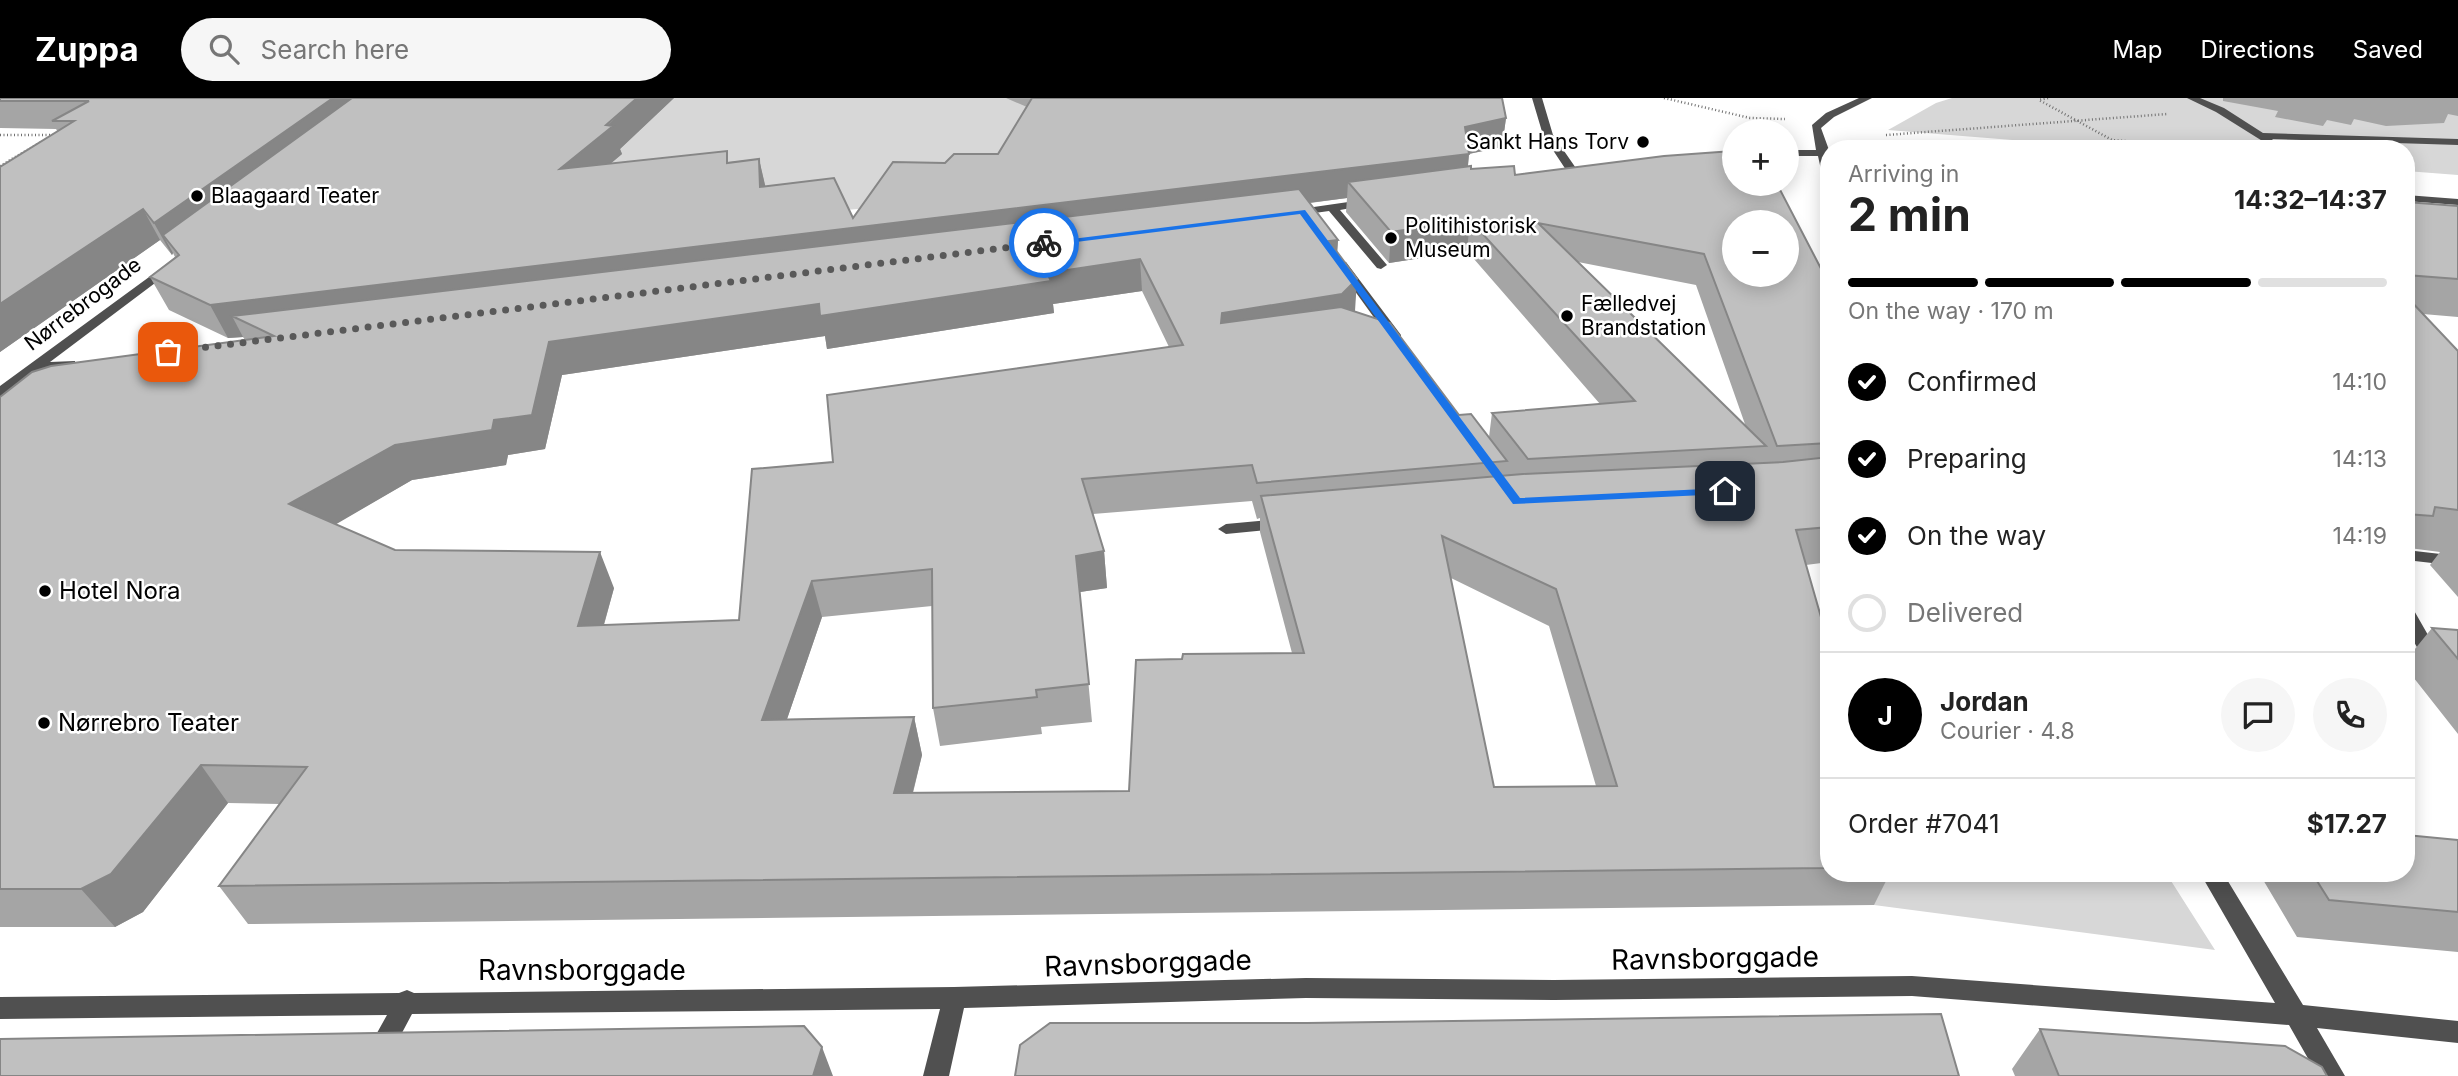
<!DOCTYPE html>
<meta charset="utf-8">
<style>
body{margin:0;font-family:Inter,sans-serif;background:#f6f6f6;color:#222;height:100vh;display:flex;flex-direction:column;font-size:26px;white-space:nowrap}
*{box-sizing:border-box;margin:0}
p{font-size:23px;color:#767676}
.icon{flex:none;width:38px;height:38px;fill:none;stroke:currentColor;stroke-width:2;stroke-linecap:round;stroke-linejoin:round}
.map{position:relative;flex:1;overflow:hidden}
.panel{position:absolute;left:1820px;top:42px;width:595px;height:742px;display:flex;flex-direction:column;background:#fff;border-radius:28px;box-shadow:0 4px 18px #0003}
.panel>*{flex:none}
.fabs{position:absolute;left:1722px;top:21px;display:grid;gap:14px}
.fabs a{display:grid;place-items:center;width:77px;height:77px;border-radius:50%;background:#fff;box-shadow:0 4px 18px #0003;font-size:35px}
.pin{position:absolute;display:grid;place-items:center;width:60px;height:60px;color:#fff;margin:-30px;border-radius:14px;box-shadow:0 4px 10px #0006}
.courier{position:absolute;display:grid;place-items:center;width:70px;height:70px;margin:-35px;border:5px solid #1a73e8;border-radius:50%;background:#fff;color:#222;box-shadow:0 2px 9px #0007}
.summary em{font-style:normal;font-weight:700}
.summary div{display:flex;flex-direction:column-reverse}
.summary{display:flex;align-items:center;justify-content:space-between;height:119px;padding:0 28px}
h1{font-size:46px;font-weight:700;line-height:52px}
.bar{display:grid;grid-template-columns:repeat(4,1fr);gap:10px 7px;align-content:center;height:84px;padding:0 28px}
.bar i{height:9px;border-radius:5px;background:#e0e0e0}
.bar .active{background:#000}
.bar p{grid-column:span 4}
.line{display:flex;align-items:center;gap:18px;padding:0 28px;border-top:2px solid #e0e0e0}
.line div{flex:1}
.round{display:grid;place-items:center;flex:none;width:74px;height:74px;border-radius:37px;background:#f6f6f6}
ol{padding:0 28px;list-style:none}
li{display:flex;align-items:center;gap:21px;height:77px}
li p{margin-inline-start:auto}
li .icon{padding:7px;border-radius:50%;background:#000;color:#fff;stroke-width:4}
li:last-child{color:#767676}
li i{width:38px;height:38px;border:4px solid #e0e0e0;border-radius:50%}
header{display:flex;align-items:center;gap:42px;box-sizing:border-box;height:98px;padding:0 35px;background:#000;color:#fff}
header strong{font-size:33px}
nav{display:flex;gap:38px;margin-inline-start:auto;font-size:24px}
.search{width:490px;height:63px;background:#f6f6f6;display:flex;align-items:center;gap:18px;box-sizing:border-box;padding:0 24px;border-radius:38px;color:#767676;font-size:26px}
.map>svg:first-child{display:block}
.green{fill:#d7d7d7}
.lines{fill:none;stroke-linecap:round;stroke-linejoin:round}
.path{stroke:#727272;stroke-width:2.5;stroke-dasharray:1 2.5;stroke-linecap:butt}
.minor{fill:#505050;fill-rule:evenodd}
.wall{fill:#a5a5a5;fill-rule:evenodd}
.shaded-wall{fill:#868686}
.building{fill:#c0c0c0;stroke:#868686;stroke-width:2;fill-rule:evenodd}
.route{fill:#1a73e8}
.done{stroke:#595959;stroke-width:7;stroke-dasharray:0 12.6}
.poi-dot{fill:#000;stroke:#fff;stroke-width:2.5}
.labels{text-anchor:middle;stroke-width:5;stroke-linejoin:round;paint-order:stroke}
.far-poi-label{font-size:21px;fill:#000;stroke:#fff;text-anchor:start}
.far-street-label{font-size:21px;fill:#000;stroke:#fff}
.poi-label{font-size:24px;fill:#000;stroke:#fff;text-anchor:start}
.near-street-label{font-size:28px;fill:#000;stroke:#fff}
</style>
<header>
<strong>Zuppa</strong>
<div class="search"><svg class="icon" aria-label="search" viewBox="0 0 24 24"><circle cx="10" cy="10" r="6"/><path d="M15 15l6 6"/></svg>Search here</div>
<nav><a>Map</a><a>Directions</a><a>Saved</a></nav>
</header>
<div class="map">
<svg width="2458" height="978" viewBox="0 0 2458 978">
<rect width="100%" height="100%" fill="#fff"/>
<path class="green" d="M666,0h456l13,5 -265,105 -498,40 194,-95z
M1952,0h506v77l-52,-4v-22h-283l-235,-19 48,-27z
M1865,775h301l49,77 -341,-45z"/>
<g class="lines">
<path class="path" d="M1664,0l86,20 35,1
M2048,0l-9,2 73,40 103,8
M0,37h59
M1886,37l281,-21
M0,68l41,-24"/>
<path class="minor" d="M1532,0h10l11,37 27,39 -2,2h-8l-27,-41z
M1859,0h13l-38,19 -13,11 8,22v32l-6,-3 -5,-23h-31v-6h29l-4,-25 14,-12z
M2187,0h13l24,10 39,25 195,6v6l-186,-6 5,5 -5,3 -56,-35z
M2406,97l52,4v6l-52,-4z
M1369,101l4,1v4l-33,6 47,55 -6,4 -4,-1 -48,-57 -36,5 -6,-3 6,-3z
M171,163l4,1v6l-125,94 25,-1v6l-39,6 -36,24v-11z
M1342,163l4,1 55,73v6h-10l-55,-76z
M1281,421l6,1 2,4 -2,4 -61,6 -8,-5 8,-5z
M2406,452l52,6v10l-52,-6z
M2406,507l6,2 28,49 -2,4h-14l-2,-4 -16,-28z
M2200,775h23l80,132 155,16v22l-141,-15 28,48h-27l-29,-51 -377,-29 -358,4 -248,-2 -342,10 -15,68h-26l17,-67 -528,5 -33,62h-26l34,-61 -387,4v-22l399,-4 8,-3 7,3 540,-6 352,-9 248,2 358,-4 363,27z"/>
</g>
<path class="wall" d="M0,0h674l-54,51 2,5 -11,9 118,-1 30,-3 6,27 88,32 92,-55 53,-9 29,-47 -21,-9h496l4,20 -4,29 -33,7 -1,12 3,3 44,6 314,109v278l-23,3 23,80v228h61l-16,32 -1626,19 -29,-38 61,-82 -52,-1 -85,109 -28,15h-115v-530l245,-57 -2,-3 -15,1 -59,-28 -19,-33 25,-20 -2,-4 -1,2 -12,-15 -160,112v-185l58,-35 -2,-3 -56,-1zM1347,100l-1,14 43,51 78,-12 133,153 -108,9 -3,24 -30,-22 -105,-103 3,-33 -20,-27 1,-12 -28,-37zM1578,164l118,23 50,142zM1142,193l27,56 -336,115 -94,158 -135,5 10,-37 -219,-38 -60,-26 77,-44 94,-15 2,-10 37,-6 17,-74 263,-39 2,13 227,-36 -1,-9zM1252,403l5,18 3,-1v14l32,121 -110,6 -53,132 -216,2 9,-38 -8,-38 -127,2 35,-102 110,-11 1,102 7,38 102,-12 -1,-7 51,-5 -12,-130 27,-4 -3,-37 -11,-37zM1451,480l98,48 47,160 -102,1z
M2223,0h235v18l-10,-2 -4,9 -58,3 -32,-7 -3,6 -24,-5 -4,6 -48,-9 3,-6 -55,-10z
M2406,104l52,4v111l-35,-3 35,37v246l-28,-32 10,-13 -31,-4 -3,4z
M2432,530l26,2v104l-52,-66v-8z
M2458,742v112l-161,-15 -38,-64h147z
M2040,931l287,47h-312l-3,-7z"/>
<path class="shaded-wall" d="M333,0h49l-219,137 10,18 -1,2 -18,-32z
M637,0h37l-54,51 2,5 -52,44 -10,-29z
M1506,20l-4,29 -34,7h1l-3,30 -118,-2 -1,16 -1079,135 -36,-17 11,21 -15,1 -18,-33 1252,-150 3,-28z
M759,61l7,30 -6,-2z
M143,111l17,31 -160,112v-48z
M1470,122l-3,31 -78,12 2,-31z
M1338,142l-2,31 -7,-30z
M1140,161l2,32 -89,13 1,9 -227,36 -2,-13 -263,39 -17,74 -37,6 -2,10 -94,15 -103,60 -20,-36 106,-59 154,-103z
M1357,181l-2,32 -15,15 -119,-3 1,-10z
M1104,453l3,37 -27,4 -4,-36z
M600,454l14,36 -21,75 -15,-37z
M812,483l10,36 -48,140 -12,-37z
M914,619l8,38 -19,76 -9,-38z
M201,667l27,38 -85,109 -28,15 -34,-38z
M822,949l11,29h-20z"/>
<path class="building" d="M0,0h333l-179,125 -11,-14 -143,95v-137l74,-46h-22l37,-20h-89z
M352,0h285l-31,27 7,1 -53,43 167,-18v12l32,-4 1,28 74,-9 19,40 40,-56 52,1 9,-9h44l34,-56h470l4,20 -41,9 4,27 -1259,151 -60,-28 29,-22 -16,-20z
M1733,53h1v33h43l52,100v159l-52,3 -73,-192 -166,-31 228,223 -238,13 -36,-46 143,-12 -165,-181 -79,12 -43,-50 123,-16v3l43,-3 1,9 149,-19zM1734,124h53v53h-53z
M1299,91l39,51 -9,1 28,38 -15,15 -120,19 -1,10 120,-16 49,16 69,92 12,-1 36,47 -250,22 -5,-18 -170,14 22,72 -28,5 13,128 -53,6 1,7 -104,11 -1,-139 -120,12 -50,139 152,-3 -20,76 235,-2 7,-131 46,-1 1,-5 121,-1 -43,-157 262,-22 260,-12 46,-5v70l-33,3 33,115v223l-1610,18 88,-119 -106,-2 -90,109 -30,15h-81v-492l32,-25 19,-6 223,-30 -42,-20zM1140,161l43,86 -356,50 6,67 -81,7 -13,151 -161,6 22,-74 -205,-2 -106,-46 106,-59 97,-15 2,-10 38,-5 17,-73 270,-38 1,12 231,-35 -4,-8zM1442,438l114,53 61,197 -123,1z
M2406,104l52,4v73l-52,-4z
M2406,198l52,55v159l-23,-3 -2,9 -27,-2z
M2432,530l26,2v29z
M2406,737l52,5v72l-129,-12 -17,-27h94z
M1941,916l18,62h-944l5,-31 30,-22h257z
M804,928l18,21 -9,29h-813v-37z
M2040,931l245,17 37,21 5,9h-268z"/>
<path class="route" d="M1305,112l215,288 205,-10 5,3 -5,3 -212,10 -213,-290 -256,32 -4,-3z"/>
<g class="lines">
<path class="done" d="M168,254l876,-109"/>
</g>
<g class="poi-dot">
<circle cx="1643" cy="44" r="7"/>
<circle cx="197" cy="98" r="7"/>
<circle cx="1391" cy="140" r="7"/>
<circle cx="1567" cy="218" r="7"/>
<circle cx="45" cy="493" r="7"/>
<circle cx="44" cy="625" r="7"/>
</g>
<g class="labels">
<g class="far-poi-label">
<text x="1629" y="51" text-anchor="end">Sankt Hans Torv</text>
<text x="211" y="105">Blaagaard Teater</text>
<text x="1405" y="135">Politihistorisk<tspan x="1405" dy="24">Museum</tspan></text>
<text x="1581" y="213">Fælledvej<tspan x="1581" dy="24">Brandstation</tspan></text>
</g>
<g class="far-street-label">
<text transform="translate(83 206) rotate(-37)" y="7">Nørrebrogade</text>
</g>
<g class="poi-label">
<text x="59" y="501">Hotel Nora</text>
<text x="58" y="633">Nørrebro Teater</text>
</g>
<g class="near-street-label">
<text transform="translate(1715 860) rotate(-1)" y="10">Ravnsborggade</text>
<text transform="translate(1148 865) rotate(-2)" y="10">Ravnsborggade</text>
<text x="582" y="882">Ravnsborggade</text>
</g>
</g>
</svg>
<div class="fabs">
<a>+</a>
<a>−</a>
</div>
<div class="pin" style="left:168px;top:254px;background:#ea580c"><svg class="icon" aria-label="bag" viewBox="0 0 24 24"><path d="M5 8h14l-1 12H6zM9 8a3 3 0 0 1 6 0"/></svg></div>
<div class="pin" style="left:1725px;top:393px;background:#1f2937"><svg class="icon" aria-label="home" viewBox="0 0 24 24"><path d="M3 11l9-7 9 7M6 9v11h12V9"/></svg></div>
<div class="courier" style="left:1044px;top:145px"><svg class="icon" aria-label="bike" viewBox="0 0 24 24"><circle cx="6" cy="16" r="4"/><circle cx="18" cy="16" r="4"/><path d="M6 16l4-8h5l3 8M10 8l3 8H6M13 5h3"/></svg></div>
<section class="panel">
<div class="summary"><div><h1>2 min</h1><p>Arriving in</p></div><em>14:32–14:37</em></div>
<div class="bar"><i class="active"></i><i class="active"></i><i class="active"></i><i></i><p>On the way · 170 m</p></div>
<ol>
<li><svg class="icon" aria-label="check" viewBox="0 0 24 24"><path d="M5 12l5 5 9-10"/></svg>Confirmed<p>14:10</p></li>
<li><svg class="icon" aria-label="check" viewBox="0 0 24 24"><path d="M5 12l5 5 9-10"/></svg>Preparing<p>14:13</p></li>
<li><svg class="icon" aria-label="check" viewBox="0 0 24 24"><path d="M5 12l5 5 9-10"/></svg>On the way<p>14:19</p></li>
<li><i></i>Delivered</li>
</ol>
<div class="line" style="height:126px"><b class="round" style="background:#000;color:#fff">J</b><div><b>Jordan</b><p>Courier · 4.8</p></div><a class="round"><svg class="icon" aria-label="chat" viewBox="0 0 24 24"><path d="M4 5h16v11H9l-5 4z"/></svg></a><a class="round"><svg class="icon" aria-label="phone" viewBox="0 0 24 24"><path d="M5 4h4l2 5-3 2q2 4 5 5l2-3 5 2v4C11 20 4 13 5 4z"/></svg></a></div>
<div class="line" style="height:91px"><div>Order #7041</div><b>$17.27</b></div>
</section>
</div>
